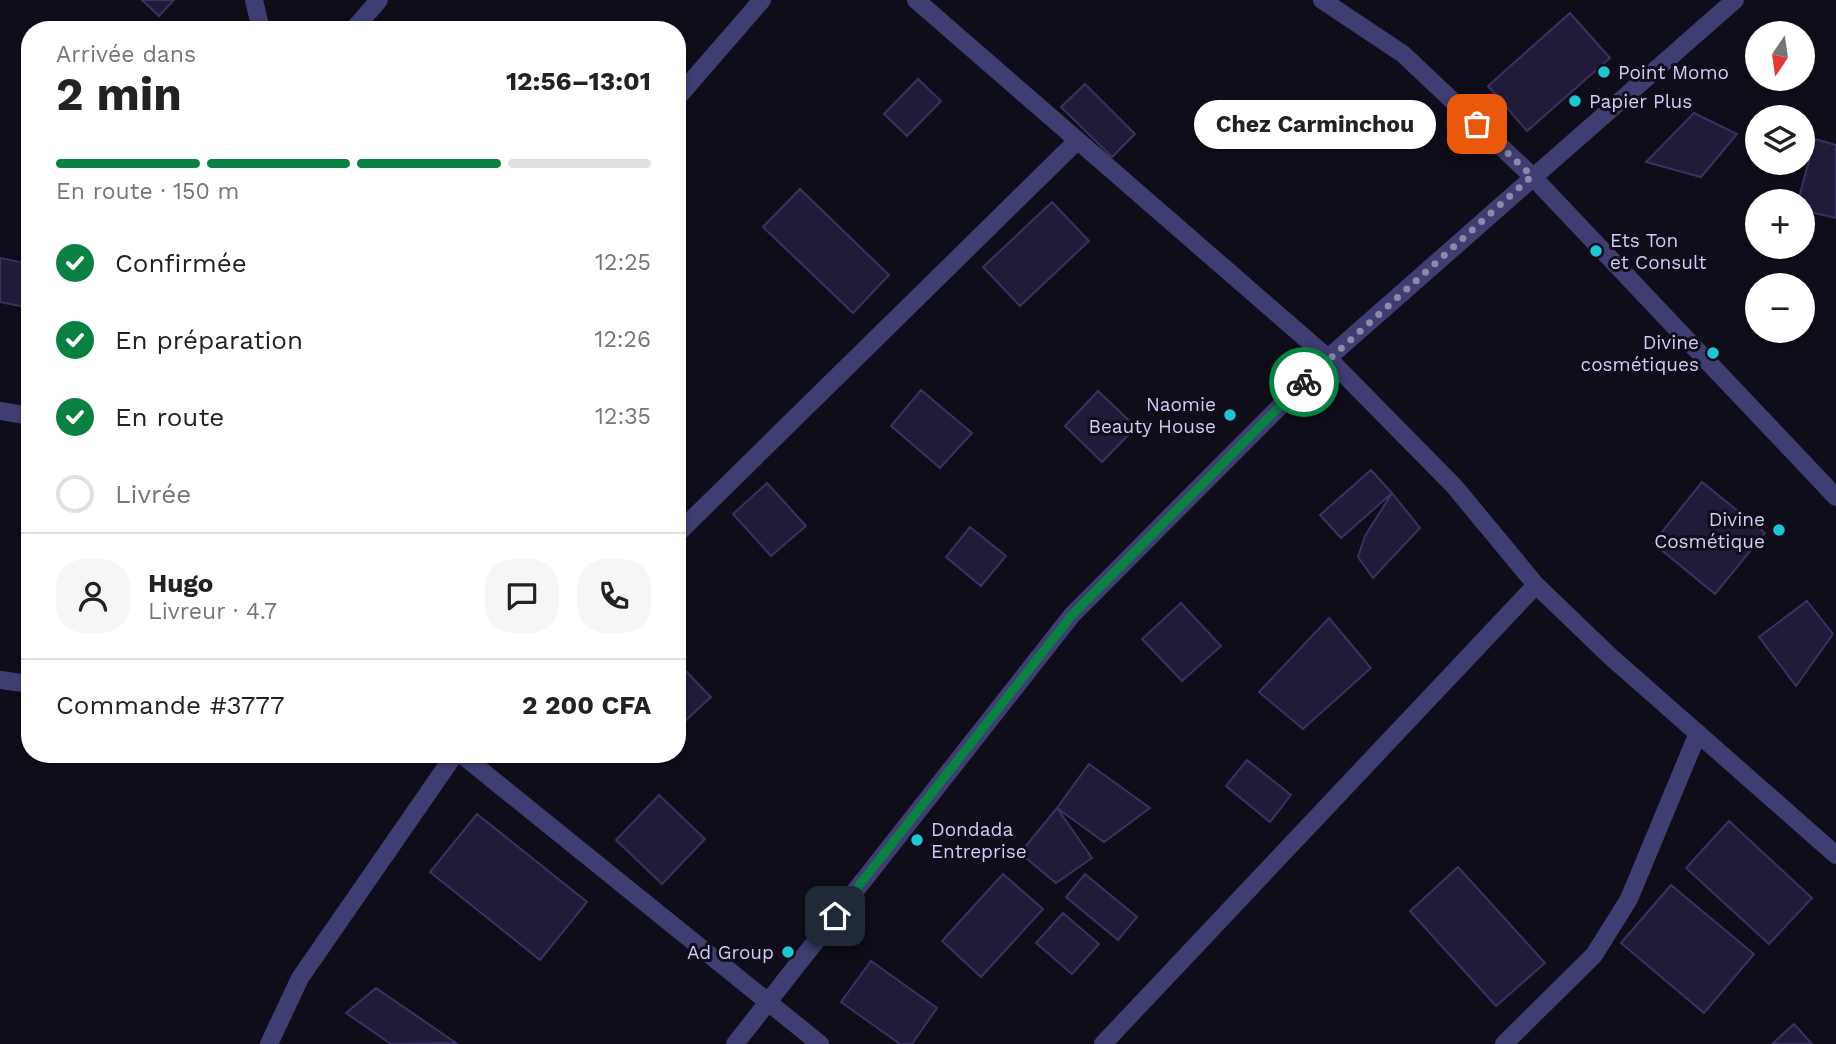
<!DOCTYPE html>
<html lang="fr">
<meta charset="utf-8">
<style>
body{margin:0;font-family:"Work Sans",sans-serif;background:#f6f6f6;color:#222;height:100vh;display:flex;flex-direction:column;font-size:26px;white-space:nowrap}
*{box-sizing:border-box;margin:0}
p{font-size:23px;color:#767676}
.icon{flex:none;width:38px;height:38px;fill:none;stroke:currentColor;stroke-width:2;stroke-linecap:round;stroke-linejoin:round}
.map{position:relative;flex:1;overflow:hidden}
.drawer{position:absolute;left:21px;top:21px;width:665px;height:742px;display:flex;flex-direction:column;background:#fff;border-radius:28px;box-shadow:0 2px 5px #0004}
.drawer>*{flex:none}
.needle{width:46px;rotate:193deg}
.controls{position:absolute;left:1745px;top:21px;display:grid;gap:14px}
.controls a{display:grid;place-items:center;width:70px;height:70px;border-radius:50%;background:#fff;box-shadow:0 2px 5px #0004;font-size:35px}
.pin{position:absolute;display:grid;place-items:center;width:60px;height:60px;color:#fff;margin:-30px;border-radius:14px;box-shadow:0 4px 10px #0006}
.courier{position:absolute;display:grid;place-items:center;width:70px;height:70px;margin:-35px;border:5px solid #0b8043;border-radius:50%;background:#fff;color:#222;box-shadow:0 2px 9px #0007}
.bubble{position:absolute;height:49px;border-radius:24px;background:#fff;box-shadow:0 2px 5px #0004;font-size:23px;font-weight:700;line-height:49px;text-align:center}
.summary em{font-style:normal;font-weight:700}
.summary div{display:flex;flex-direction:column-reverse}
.summary{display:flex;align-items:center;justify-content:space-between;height:119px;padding:0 35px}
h1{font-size:46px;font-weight:700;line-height:52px}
.bar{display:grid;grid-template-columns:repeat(4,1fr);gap:10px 7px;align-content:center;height:84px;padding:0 35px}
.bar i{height:9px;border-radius:5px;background:#e0e0e0}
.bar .current{background:#0b8043}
.bar p{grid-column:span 4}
.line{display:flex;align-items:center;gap:18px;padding:0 35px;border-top:2px solid #e0e0e0}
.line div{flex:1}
.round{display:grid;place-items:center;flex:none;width:74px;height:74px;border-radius:28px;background:#f6f6f6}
ol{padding:0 35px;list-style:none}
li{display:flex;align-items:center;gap:21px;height:77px}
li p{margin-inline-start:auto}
li .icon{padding:7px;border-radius:50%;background:#0b8043;color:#fff;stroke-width:4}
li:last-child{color:#767676}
li i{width:38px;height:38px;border:4px solid #e0e0e0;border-radius:50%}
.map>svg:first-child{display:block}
.building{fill:#201b38;stroke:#393160;stroke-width:2}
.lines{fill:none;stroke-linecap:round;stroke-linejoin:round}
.street{stroke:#3f3e72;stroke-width:18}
.done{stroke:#8c89aa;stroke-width:7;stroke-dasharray:0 12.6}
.route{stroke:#0b8043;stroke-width:9}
.poi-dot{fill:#1ec5d2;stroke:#0f0d19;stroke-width:2.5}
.labels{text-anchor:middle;stroke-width:6;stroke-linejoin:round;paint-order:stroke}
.poi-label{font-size:19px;fill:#d0ccf8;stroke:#0f0d19;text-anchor:start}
</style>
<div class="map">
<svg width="1836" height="1044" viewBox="0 0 1836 1044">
<rect width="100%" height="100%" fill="#0f0d19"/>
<path class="building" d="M142,0h32l-15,16z
M1570,13l40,45 -83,73 -39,-45z
M918,79l23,22 -34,35 -23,-22z
M1085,84l50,50 -23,23 -51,-50z
M1694,113l43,21 -36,43 -55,-15z
M1815,139l21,6v73l-34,-8v-9h-4z
M800,189l89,86 -36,38 -90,-86z
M1052,202l37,39 -69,65 -37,-39z
M0,258l30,6v44l-30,-6z
M921,390l51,43 -32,35 -49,-42z
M1098,391l38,36 -34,35 -37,-36z
M1371,470l21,23 -51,45 -21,-23z
M1702,482l63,51 -50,61 -62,-51z
M767,483l39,43 -35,30 -38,-42z
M1392,493l28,35 -47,50 -15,-21 7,-21z
M970,527l36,29 -25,30 -35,-29z
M1807,601l26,33 -37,52 -37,-49z
M1181,603l40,43 -39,35 -40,-42z
M1329,618l42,50 -68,61 -44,-37z
M677,662l34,35 -25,23 -9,-9z
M1247,760l44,35 -21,27 -44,-36z
M1089,764l61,44 -46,34 -47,-34z
M659,795l46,44 -43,45 -46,-44z
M1057,808l35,50 -36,25 -36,-30z
M477,814l110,88 -47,58 -110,-88z
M1729,821l83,77 -43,46 -83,-76z
M1458,867l87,96 -49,43 -86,-95z
M1003,874l40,35 -62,68 -39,-36z
M1085,874l52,43 -19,23 -52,-43z
M1671,885l83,69 -50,59 -83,-70z
M1063,913l36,31 -27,30 -36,-31z
M871,961l66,47 -25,36h-12l-59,-42z
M376,988l80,55 -65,1 -45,-31z
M1794,1024l18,20h-40z"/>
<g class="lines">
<path class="street" d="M254,0l7,30
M916,0l412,358 126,128 82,99 75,72 225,198
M1322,0l81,54 129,122 304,321
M353,30l26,-30
M677,98l85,-98
M0,411l30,5
M677,534l400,-393
M0,680l30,4
M461,754l359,290
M269,1044l31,-66 155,-224
M735,1044l337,-429 256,-257 407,-358
M1103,1044l433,-459
M1504,1044l90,-89 35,-56 69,-166"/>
</g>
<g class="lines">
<path class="done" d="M1304,382l228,-206 -55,-52"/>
<path class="route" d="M835,916l237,-301 232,-233"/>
</g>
<g class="poi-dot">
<circle cx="1604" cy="72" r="7"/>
<circle cx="1575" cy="101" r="7"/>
<circle cx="1596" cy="251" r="7"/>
<circle cx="1713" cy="353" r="7"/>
<circle cx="1230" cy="415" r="7"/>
<circle cx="1779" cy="530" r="7"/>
<circle cx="917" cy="840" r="7"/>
<circle cx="788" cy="952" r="7"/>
</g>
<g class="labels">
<g class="poi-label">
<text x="1618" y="79">Point Momo</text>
<text x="1589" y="108">Papier Plus</text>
<text x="1610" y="247">Ets Ton<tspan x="1610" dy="22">et Consult</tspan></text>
<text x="1699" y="349" text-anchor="end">Divine<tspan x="1699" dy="22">cosmétiques</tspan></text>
<text x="1216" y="411" text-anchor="end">Naomie<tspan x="1216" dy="22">Beauty House</tspan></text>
<text x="1765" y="526" text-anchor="end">Divine<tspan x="1765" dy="22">Cosmétique</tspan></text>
<text x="931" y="836">Dondada<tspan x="931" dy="22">Entreprise</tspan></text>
<text x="774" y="959" text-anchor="end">Ad Group</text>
</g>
</g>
</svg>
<div class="controls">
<a><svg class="needle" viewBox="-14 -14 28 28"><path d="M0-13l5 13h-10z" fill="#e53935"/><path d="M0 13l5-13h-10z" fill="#767676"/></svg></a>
<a><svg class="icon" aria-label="layers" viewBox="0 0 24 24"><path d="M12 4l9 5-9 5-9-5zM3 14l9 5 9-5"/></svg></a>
<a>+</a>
<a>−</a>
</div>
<div class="pin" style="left:1477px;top:124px;background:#ea580c"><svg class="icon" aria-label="bag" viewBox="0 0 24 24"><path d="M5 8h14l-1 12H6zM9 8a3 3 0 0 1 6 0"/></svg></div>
<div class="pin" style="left:835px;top:916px;background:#1f2937"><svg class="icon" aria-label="home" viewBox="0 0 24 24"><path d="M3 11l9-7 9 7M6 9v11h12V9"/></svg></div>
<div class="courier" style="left:1304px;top:382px"><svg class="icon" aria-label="bike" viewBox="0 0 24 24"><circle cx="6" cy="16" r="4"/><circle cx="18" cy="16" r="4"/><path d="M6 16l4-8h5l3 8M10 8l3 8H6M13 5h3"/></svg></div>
<div class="bubble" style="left:1194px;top:100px;width:242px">Chez Carminchou</div>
<section class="drawer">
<div class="summary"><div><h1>2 min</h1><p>Arrivée dans</p></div><em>12:56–13:01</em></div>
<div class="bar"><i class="current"></i><i class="current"></i><i class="current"></i><i></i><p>En route · 150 m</p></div>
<ol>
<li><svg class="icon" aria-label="check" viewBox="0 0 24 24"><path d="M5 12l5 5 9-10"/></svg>Confirmée<p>12:25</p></li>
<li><svg class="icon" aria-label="check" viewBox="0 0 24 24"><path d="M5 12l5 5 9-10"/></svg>En préparation<p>12:26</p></li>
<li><svg class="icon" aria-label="check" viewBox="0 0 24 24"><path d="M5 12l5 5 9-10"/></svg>En route<p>12:35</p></li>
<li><i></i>Livrée</li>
</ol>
<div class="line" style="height:126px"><a class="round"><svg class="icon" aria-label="person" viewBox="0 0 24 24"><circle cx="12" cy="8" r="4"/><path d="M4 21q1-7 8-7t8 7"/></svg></a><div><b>Hugo</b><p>Livreur · 4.7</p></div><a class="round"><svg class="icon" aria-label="chat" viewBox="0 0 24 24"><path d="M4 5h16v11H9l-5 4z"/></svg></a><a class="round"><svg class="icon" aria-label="phone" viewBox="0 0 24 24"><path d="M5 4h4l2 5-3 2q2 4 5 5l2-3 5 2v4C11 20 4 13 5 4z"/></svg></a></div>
<div class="line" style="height:91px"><div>Commande #3777</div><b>2 200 CFA</b></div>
</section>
</div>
